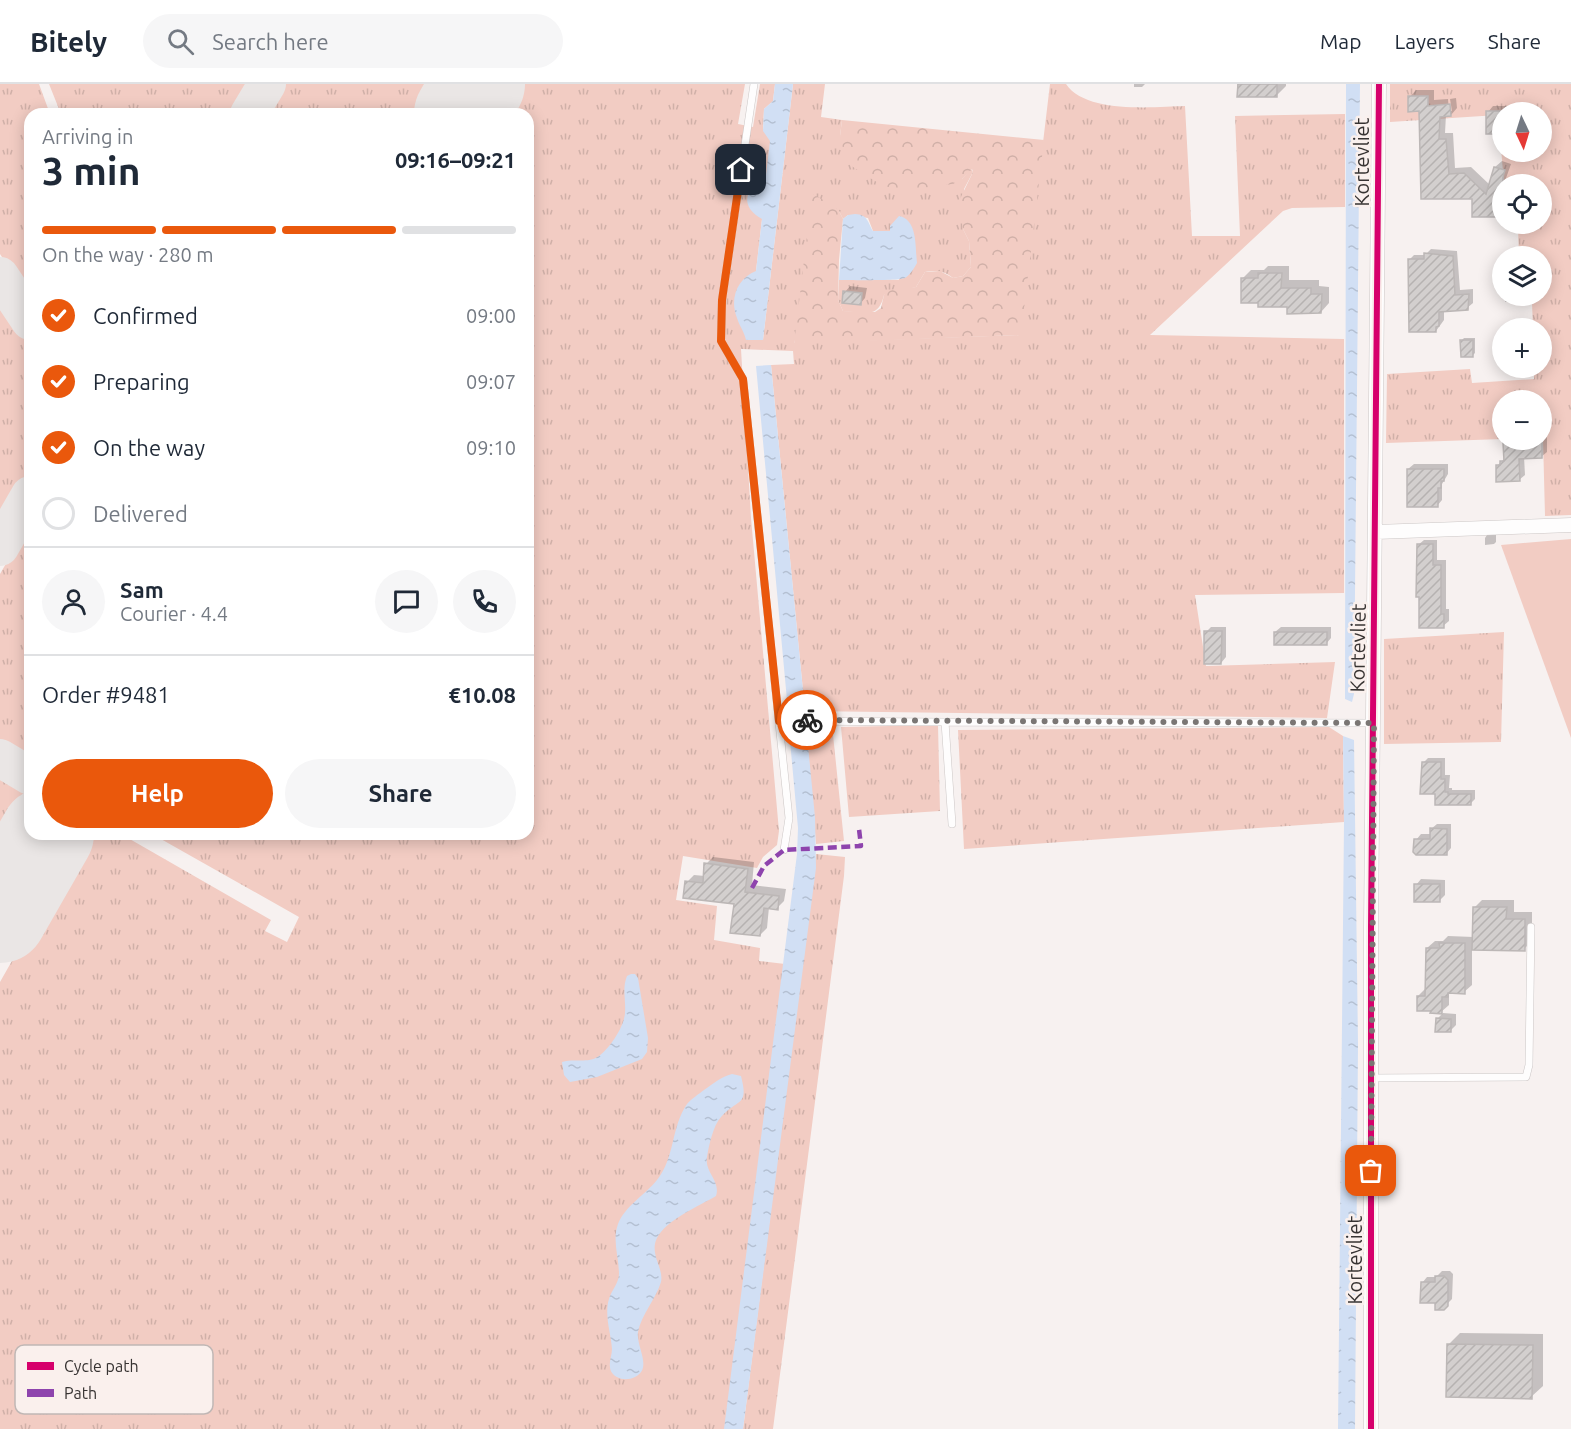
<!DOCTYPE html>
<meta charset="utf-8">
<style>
body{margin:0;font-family:Ubuntu,sans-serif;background:#f6f6f7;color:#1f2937;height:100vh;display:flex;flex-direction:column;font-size:22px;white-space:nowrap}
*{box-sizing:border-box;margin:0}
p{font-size:20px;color:#747a83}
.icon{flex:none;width:33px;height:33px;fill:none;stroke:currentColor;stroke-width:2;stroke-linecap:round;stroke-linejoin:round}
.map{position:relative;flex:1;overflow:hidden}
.details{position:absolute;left:24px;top:24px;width:510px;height:732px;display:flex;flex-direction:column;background:#fff;border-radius:18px;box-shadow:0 3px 15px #0003}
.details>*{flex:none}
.needle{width:39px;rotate:176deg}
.tools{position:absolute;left:1492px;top:18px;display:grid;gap:12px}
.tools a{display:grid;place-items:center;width:60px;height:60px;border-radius:50%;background:#fff;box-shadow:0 3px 15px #0003;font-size:30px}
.pin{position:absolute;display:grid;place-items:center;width:51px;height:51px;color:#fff;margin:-26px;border-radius:12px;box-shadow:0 3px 9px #0006}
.courier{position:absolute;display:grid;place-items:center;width:60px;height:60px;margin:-30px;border:4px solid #ea580c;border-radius:50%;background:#fff;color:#222;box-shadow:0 2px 8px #0007}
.head em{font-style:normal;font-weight:700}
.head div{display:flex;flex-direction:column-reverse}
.head{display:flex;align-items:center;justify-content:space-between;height:102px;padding:0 18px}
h1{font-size:39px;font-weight:700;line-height:45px}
.bar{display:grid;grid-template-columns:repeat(4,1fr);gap:9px 6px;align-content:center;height:72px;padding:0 18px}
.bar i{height:8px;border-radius:4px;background:#e0e1e3}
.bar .current{background:#ea580c}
.bar p{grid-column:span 4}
.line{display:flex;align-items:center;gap:15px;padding:0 18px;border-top:2px solid #e0e1e3}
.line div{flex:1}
.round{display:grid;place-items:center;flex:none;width:63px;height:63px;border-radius:32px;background:#f6f6f7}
ol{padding:0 18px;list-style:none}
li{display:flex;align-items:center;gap:18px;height:66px}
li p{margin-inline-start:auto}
li .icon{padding:6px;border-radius:50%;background:#ea580c;color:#fff;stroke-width:4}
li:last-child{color:#747a83}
li i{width:33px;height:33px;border:3px solid #e0e1e3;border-radius:50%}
.cta{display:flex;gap:12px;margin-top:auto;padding:12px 18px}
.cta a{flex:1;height:69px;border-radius:36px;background:#ea580c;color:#fff;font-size:24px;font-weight:700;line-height:69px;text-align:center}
.cta a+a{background:#f6f6f7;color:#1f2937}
header{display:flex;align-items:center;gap:36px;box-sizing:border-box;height:84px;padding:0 30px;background:#fff;border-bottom:2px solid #e0e1e3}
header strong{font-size:28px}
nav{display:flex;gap:33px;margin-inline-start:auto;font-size:21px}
.search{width:420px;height:54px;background:#f6f6f7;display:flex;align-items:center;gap:15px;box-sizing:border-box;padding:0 21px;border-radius:33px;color:#747a83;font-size:22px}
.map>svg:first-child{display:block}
.grass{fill:url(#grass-tufts);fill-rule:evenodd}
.forest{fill:url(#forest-crowns)}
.garden{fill:#f2ccc3}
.water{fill:url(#water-ripples)}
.shadow{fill:#0003}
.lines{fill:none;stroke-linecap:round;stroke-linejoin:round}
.taxiway{stroke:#eae6e5;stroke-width:38}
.runway{stroke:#eae6e5;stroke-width:94}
.building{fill:url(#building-hatch);stroke:#bcb7b6;stroke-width:1.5}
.service-casing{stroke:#ccc7c6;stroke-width:8}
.minor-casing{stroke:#ccc7c6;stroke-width:15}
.service{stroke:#fefdfd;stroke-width:7}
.minor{stroke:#fefdfd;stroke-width:14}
.quiet{stroke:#8e44ad;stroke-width:4.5;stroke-dasharray:9 4.5;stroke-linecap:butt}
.cycleway-casing{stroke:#faf0ed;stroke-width:10}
.cycleway{stroke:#d6006c;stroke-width:6}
.done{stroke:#7a7674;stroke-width:6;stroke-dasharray:0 10.8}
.route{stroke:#ea580c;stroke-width:8}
.labels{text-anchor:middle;stroke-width:5;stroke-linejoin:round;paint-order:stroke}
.street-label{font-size:20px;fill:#373332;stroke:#faf0ed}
.key{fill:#faf0ed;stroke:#c0b7b5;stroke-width:1.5}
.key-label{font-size:16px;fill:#373332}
</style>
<header>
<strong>Bitely</strong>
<div class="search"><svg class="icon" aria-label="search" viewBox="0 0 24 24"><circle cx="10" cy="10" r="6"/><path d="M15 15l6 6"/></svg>Search here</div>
<nav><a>Map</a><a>Layers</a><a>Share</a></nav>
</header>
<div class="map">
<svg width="1571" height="1345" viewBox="0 0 1571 1345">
<defs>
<pattern id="grass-tufts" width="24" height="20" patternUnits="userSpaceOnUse" patternTransform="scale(1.5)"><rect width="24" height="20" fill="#f2ccc3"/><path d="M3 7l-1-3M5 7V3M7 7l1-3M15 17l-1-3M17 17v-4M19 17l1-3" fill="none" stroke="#d0b0a8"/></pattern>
<pattern id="forest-crowns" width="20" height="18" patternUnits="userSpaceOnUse" patternTransform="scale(1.5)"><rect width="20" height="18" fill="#f2ccc3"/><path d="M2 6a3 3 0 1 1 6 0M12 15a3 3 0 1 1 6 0" fill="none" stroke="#d0b0a8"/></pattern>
<pattern id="water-ripples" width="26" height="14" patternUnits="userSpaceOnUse" patternTransform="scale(1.5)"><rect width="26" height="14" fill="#d1dff4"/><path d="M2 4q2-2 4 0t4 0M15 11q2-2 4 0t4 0" fill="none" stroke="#b4c0d2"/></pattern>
<pattern id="building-hatch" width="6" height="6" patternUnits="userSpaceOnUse" patternTransform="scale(1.5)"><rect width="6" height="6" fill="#d3cfce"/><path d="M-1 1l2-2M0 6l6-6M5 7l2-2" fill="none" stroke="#b6b2b1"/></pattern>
</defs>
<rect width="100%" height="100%" fill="#f7f1f0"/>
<path class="grass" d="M0,0h39l11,30h-20v148l-2,4 2,33 -30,-45z
M49,0h203l-17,30h-174z
M282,0h155l-17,30h-155z
M516,0h229l-7,40 15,3 7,-43h15l-2,17 -9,8 -1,20 13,2 -14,88 -6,52 7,69 30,-256h32l-4,33 21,3 -2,16 122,43 9,-10 2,3 -9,17 -1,40 6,12 2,26 -8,9 -10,2c-9,-7 -16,-8 -28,-6l-9,15 -32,8c-6,25 -20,17 -41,16l-5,-11 1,-20 35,-1 25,1 -9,-49h-17l-5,-13 -20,-3 -5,4 -4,-8 -45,132 226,-8 30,-251h16c20,30 88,23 119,22l7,130h48l-5,-120 110,-2v93l-53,1 -9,3 -133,124 194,4v254l-149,2 11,71 129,-4 -8,56 -522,-7 -34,-346 23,-1 -1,-13 -52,-2 10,169 28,313 -2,14 -14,12 -6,11 -74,-12 -7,44 41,6 -3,34 46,8 -1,13 26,3 -54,465h-731v-447l84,-148h37l150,86 -6,11 22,11 12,-25 -147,-83h376v-720h-29z
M1390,0h181v431l-26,1 -3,-116h-39v39l-117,4 1,-69 83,-5 2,14 62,-4v-11h8v-40h-9l-1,-25 -4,-1 -1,-6h15v-40h-23l-1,-29 23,-1 1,-42h-3v-2h-35l-6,-67 -108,7zM1503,28h39v40h-39z
M0,215l30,45v127l-30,53z
M30,438v241l-30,-17v-172z
M1504,548l-3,110 -117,2v-105z
M832,641l12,116 -28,3 -10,-118z
M938,641l2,86 -91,6 -8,-90z
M1329,643l14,9 1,86 -380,27 -6,-119z
M0,685c6,4 16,7 20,13 15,18 -11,49 -20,65z
M816,770l29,3 -1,19 -71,553h-30z"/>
<path class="forest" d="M842,36l202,20 -23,195 -227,9 18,-150 20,10 7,7 4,8 -4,41 -1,40 5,11 32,1 6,-4 3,-13 6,-5 26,-3 9,-15 15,-1 13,7 10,-2 8,-9 -2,-26 -6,-12 -4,-28 14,-29 -1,-3 -10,10 -9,5 -47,6 -23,-4 -33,-21 -5,-8 -5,-21z"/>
<path class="garden" d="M1571,455v199l-70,-193z"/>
<path class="water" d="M775,0h18l-30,256h-17c-2,-9 -7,-15 -9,-22 -8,-20 1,-40 19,-47l6,-52c-24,-14 -16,-30 4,-44l4,-34 -7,-10 1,-22 9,-8z
M1346,0h14l-6,610 -2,8 -7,-3z
M855,130c13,1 12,7 18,17h17v-5l9,-10c19,4 16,31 18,47 -3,5 -6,11 -12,15 -6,3 -55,2 -66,2l4,-61 5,-4z
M771,281l34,346h-17l-32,-345z
M791,642h15l9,91 1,51 -73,561h-19l73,-575 1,-26 -9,-98z
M1343,652l11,4 4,304 -3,385h-17l6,-607z
M631,890h4l3,4 10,60 -1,14 -5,7 -45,18 -27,5 -6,-7 -2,-13c12,-4 26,2 37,-6 11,-8 25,-29 26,-43 1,-13 -3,-25 2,-37z
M732,990l9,2c8,31 -3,22 -20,41 -8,9 -12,28 -14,40 -3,15 14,24 9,39 -17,10 -50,24 -59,42 -8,16 7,30 4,44 -5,17 -20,33 -23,50 -2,15 15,36 -3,45 -6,3 -13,3 -18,0 -4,-2 -7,-6 -7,-10 -1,-6 2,-12 2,-18 -1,-16 -8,-34 -3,-50 2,-8 10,-16 10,-25 0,-16 -7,-34 -1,-50 7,-18 27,-29 39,-44 18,-22 14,-53 30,-76 4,-5 12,-10 17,-14 10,-7 17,-13 28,-16z"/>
<path class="shadow" d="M1134,0h11l-3,3h-8z
M1237,0h49v2l-10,10h-37z
M1416,6h18v10l14,-1 1,12h3l-2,-12 6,-1 1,10 -6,7h-5l-1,18h8l2,35 16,-1 19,18 5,-18 7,-6 9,3 -6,17h34v3h-36v31l-29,-18 -52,1 -2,-88 -10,-13z
M1493,22h14v6h-4l-1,20 -14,-20z
M1431,165l26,2 3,39 13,-1v14l-6,5 -23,2v10l-8,11 -27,-71 5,-5h11z
M1268,182h21v14h30v6l10,1v16l-8,9 -61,-10 -17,-24 8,-8h13z
M850,202l17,2 -2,10 -5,6 -15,-12z
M1505,212h16l-5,5 -11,1z
M1464,254h11v15l-2,2 -11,-15z
M1542,352h5v16l-6,5h-17l1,18 -6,5 -22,-14 8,-8v-14l4,-4h33z
M1414,380h34v10l-6,10v16l-5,6 -29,-37z
M1487,451h9v7l-2,2 -9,1v-7z
M1424,456h13v20h9v49h3v12l-6,5 -25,-81z
M1211,543h15v30l-5,6 -15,-31z
M1281,543h50v11l-5,6 -51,-12z
M1428,674h17v17h5l-1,13h3v2h23v9l-5,5 -34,-11 -13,-30z
M1437,740h14v24l-5,6 -30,-14 5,-6h10v-5z
M713,773l41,5 -2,23 34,4 -2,12 -7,7 -8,-1 -2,21 -7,7 -25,-32 -48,-21 7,-7 11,1 1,-12z
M1421,795l24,1v15l-5,5 -24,-15z
M1482,816h32v12h18v29l-8,8h-52v36l-8,7h-13l-2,2v11l-8,7 -23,-16 8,-8 1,-40 8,-7h8l5,-5 26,1v-29z
M1443,929l13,1v11l-6,6 -13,-12z
M1442,1187h8l3,3 -1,25 -9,9 -21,-25 5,-6h9z
M1460,1249l83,1v52l-12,11 -82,-53z"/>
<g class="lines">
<path class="taxiway" d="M249,30l18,-30
M0,192l30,45
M0,463l30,-52
M0,674l30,18
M38,766l7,-16"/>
<path class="runway" d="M461,30l17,-30
M0,832l47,-82"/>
</g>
<path class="building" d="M1238,0h39v13h-40z
M1408,12h20v10l22,-2 1,12 -11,1 -1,22h7l3,35 15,-1 22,21 8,-27 11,3 -2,7v40h-31v-18h-51l-2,-88 -11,1z
M1486,27h16v23h-16z
M1424,169l29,3 2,39 14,-1 -1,16 -29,2v14l-3,1v5h-27l-1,-73h16z
M1258,189h24l-1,15h30v6h11l-1,19 -34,1v-7h-29v-4h-17v-25h17z
M843,207l19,2 -1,12 -19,-2z
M1460,256h13v17h-12z
M1530,357h12v17l-23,1 1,22 -24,1v-17h4v-4h4l-1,-18 27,-1z
M1407,385h37v12h-3v7h-3v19h-31z
M1417,460h16v21h8v49h3v14h-25v-31h-3z
M1204,547h18l-1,33h-17z
M1274,548h53v13h-53z
M1422,678h19v17h4v13h3v2h23v11h-36v-11h-15z
M1430,744l17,1v26h-31l-3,-3 1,-13h16z
M704,779l44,6 -3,23 34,4 -1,14 -14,-2 -4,28 -30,-3 4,-29 -51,-6 2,-17 18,2z
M1414,800h26v18h-26z
M1473,823h34l-1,12h19v32l-53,-1z
M1439,859h26v51l-17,-1v4h-6v17l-12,-1 1,-2h-14v-15h8l1,-48h14z
M1436,934l15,1v13h-16z
M1435,1192h9l4,4v26l-4,4h-9v-7h-15l1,-21h14z
M1447,1260l86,1 -1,54 -86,-2z"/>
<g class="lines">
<g class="service-casing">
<path id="service" d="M754,0l-32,216 -1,41 22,38 46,439 -5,32
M779,637l166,1
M952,740l-7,-102 429,1
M1371,994l155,-1 3,-12 2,-138"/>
</g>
<g class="minor-casing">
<path id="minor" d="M1376,448l195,-7
M1371,1345v-502l8,-843"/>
</g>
<use href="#service" class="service"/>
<use href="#minor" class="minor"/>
<path class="quiet" d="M752,804l12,-22 20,-16 77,-4 -2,-17"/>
<g class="cycleway-casing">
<path id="cycleway" d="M1371,1345v-502l8,-843"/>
</g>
<use href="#cycleway" class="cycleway"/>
</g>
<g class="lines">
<path class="done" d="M807,636l567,3 -3,448"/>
<path class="route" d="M741,86l-19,130 -1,41 22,38 36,342 28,-1"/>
</g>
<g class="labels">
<g class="street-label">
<text transform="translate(1362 78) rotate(-90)" y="7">Kortevliet</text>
<text transform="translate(1358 564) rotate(-89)" y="7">Kortevliet</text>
<text transform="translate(1355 1176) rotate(-90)" y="7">Kortevliet</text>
</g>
</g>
<rect x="15" y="1261" width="198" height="69" rx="9" class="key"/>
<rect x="27" y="1278" width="27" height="8" fill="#d6006c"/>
<rect x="27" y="1305" width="27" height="8" fill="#8e44ad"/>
<g class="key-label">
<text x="64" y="1288">Cycle path</text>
<text x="64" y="1315">Path</text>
</g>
</svg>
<div class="tools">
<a><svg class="needle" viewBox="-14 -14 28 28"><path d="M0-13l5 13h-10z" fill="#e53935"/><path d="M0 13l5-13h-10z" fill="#747a83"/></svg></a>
<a><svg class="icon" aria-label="locate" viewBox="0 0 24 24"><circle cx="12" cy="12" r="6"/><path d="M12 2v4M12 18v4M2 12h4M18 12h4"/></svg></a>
<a><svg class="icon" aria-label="layers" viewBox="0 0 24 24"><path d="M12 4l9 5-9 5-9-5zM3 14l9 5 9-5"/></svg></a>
<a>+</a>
<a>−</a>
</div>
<div class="pin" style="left:1371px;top:1087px;background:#ea580c"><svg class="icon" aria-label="bag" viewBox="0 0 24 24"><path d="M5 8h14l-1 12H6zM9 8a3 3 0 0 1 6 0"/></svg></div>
<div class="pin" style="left:741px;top:86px;background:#1f2937"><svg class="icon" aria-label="home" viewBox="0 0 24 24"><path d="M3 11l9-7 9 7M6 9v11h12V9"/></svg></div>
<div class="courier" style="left:807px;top:636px"><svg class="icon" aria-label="bike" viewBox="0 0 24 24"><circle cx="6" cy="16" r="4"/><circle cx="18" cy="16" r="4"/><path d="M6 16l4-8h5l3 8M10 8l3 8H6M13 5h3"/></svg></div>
<section class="details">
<div class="head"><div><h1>3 min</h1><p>Arriving in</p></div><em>09:16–09:21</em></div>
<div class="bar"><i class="current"></i><i class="current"></i><i class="current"></i><i></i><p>On the way · 280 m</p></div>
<ol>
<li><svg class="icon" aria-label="check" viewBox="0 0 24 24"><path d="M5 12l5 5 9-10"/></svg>Confirmed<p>09:00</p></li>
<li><svg class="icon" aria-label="check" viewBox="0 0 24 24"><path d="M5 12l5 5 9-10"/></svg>Preparing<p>09:07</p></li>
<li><svg class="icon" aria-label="check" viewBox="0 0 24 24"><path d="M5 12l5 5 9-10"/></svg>On the way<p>09:10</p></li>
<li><i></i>Delivered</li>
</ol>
<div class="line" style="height:108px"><a class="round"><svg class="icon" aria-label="person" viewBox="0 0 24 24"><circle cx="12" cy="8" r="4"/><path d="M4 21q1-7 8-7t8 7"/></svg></a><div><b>Sam</b><p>Courier · 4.4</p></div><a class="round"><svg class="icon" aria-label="chat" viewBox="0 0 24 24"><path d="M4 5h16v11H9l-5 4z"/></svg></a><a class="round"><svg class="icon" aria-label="phone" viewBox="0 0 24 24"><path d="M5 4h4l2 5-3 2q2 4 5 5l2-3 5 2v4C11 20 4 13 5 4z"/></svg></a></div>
<div class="line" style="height:78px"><div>Order #9481</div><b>€10.08</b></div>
<div class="cta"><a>Help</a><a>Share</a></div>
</section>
</div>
